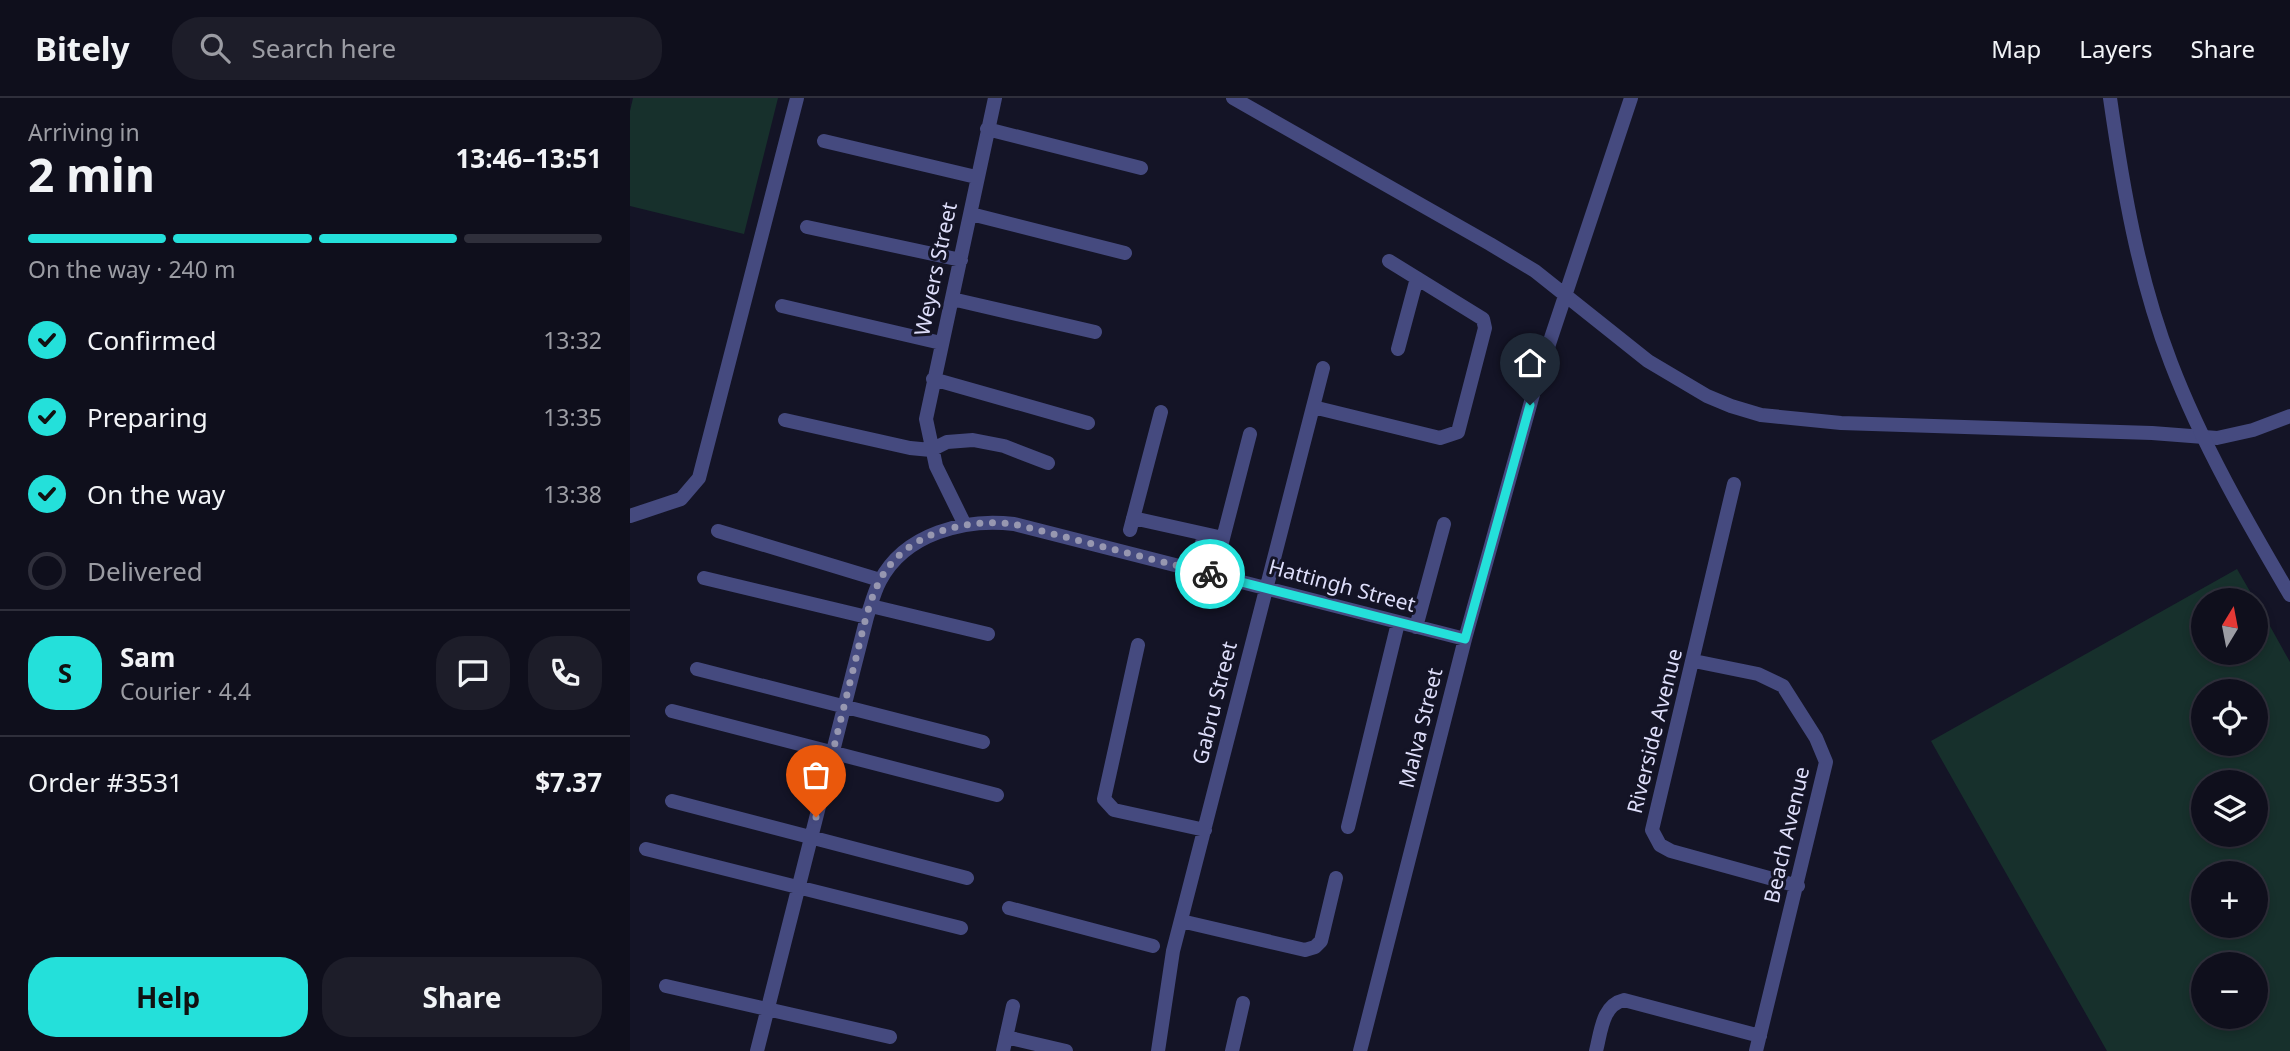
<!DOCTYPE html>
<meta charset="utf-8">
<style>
body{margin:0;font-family:"Noto Sans",sans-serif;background:#1d1d29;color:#f1f3f6;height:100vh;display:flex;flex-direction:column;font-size:26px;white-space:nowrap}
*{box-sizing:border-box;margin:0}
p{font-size:23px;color:#9b9ca3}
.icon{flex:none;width:38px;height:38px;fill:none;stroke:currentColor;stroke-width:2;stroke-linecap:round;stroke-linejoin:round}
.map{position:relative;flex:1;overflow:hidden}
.panel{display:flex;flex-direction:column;background:#0f0f1c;width:630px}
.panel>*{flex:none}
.needle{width:46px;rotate:10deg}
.controls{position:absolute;left:1561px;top:490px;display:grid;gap:14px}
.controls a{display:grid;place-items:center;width:77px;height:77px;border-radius:50%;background:#0f0f1c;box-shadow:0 4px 10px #0003,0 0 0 2px #2f2f3b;font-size:35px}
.pin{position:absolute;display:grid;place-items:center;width:60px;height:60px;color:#fff;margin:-72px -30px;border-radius:50% 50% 50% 0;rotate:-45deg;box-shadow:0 0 7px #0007}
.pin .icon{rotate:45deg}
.courier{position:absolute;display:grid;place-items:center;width:70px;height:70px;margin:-35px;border:5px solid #24e0da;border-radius:50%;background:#fff;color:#222;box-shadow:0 2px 9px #0007}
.overview em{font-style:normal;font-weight:700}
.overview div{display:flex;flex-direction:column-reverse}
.overview{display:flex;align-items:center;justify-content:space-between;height:119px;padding:0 28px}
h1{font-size:46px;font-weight:700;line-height:52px}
.bar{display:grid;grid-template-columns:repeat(4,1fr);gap:10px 7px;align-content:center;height:84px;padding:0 28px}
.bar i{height:9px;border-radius:5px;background:#2f2f3b}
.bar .on{background:#24e0da}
.bar p{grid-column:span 4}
.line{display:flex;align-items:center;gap:18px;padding:0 28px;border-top:2px solid #2f2f3b}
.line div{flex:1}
.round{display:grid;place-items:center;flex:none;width:74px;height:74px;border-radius:28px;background:#1d1d29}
ol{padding:0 28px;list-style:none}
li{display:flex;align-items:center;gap:21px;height:77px}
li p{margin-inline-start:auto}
li .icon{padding:7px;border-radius:50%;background:#24e0da;color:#111;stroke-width:4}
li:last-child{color:#9b9ca3}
li i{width:38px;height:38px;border:4px solid #2f2f3b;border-radius:50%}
.cta{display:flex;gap:14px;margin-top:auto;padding:14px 28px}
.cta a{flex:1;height:80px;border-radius:28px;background:#24e0da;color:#111;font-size:28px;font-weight:700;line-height:80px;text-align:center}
.cta a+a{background:#1d1d29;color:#f1f3f6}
header{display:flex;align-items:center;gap:42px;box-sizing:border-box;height:98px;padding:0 35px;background:#0f0f1c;border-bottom:2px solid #2f2f3b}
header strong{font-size:33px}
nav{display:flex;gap:38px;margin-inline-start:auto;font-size:24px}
.search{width:490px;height:63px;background:#1d1d29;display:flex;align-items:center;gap:18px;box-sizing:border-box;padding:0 24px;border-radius:28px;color:#9b9ca3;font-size:26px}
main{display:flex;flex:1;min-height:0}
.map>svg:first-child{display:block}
.green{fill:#17302c;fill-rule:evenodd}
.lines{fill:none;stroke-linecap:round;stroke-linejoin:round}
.minor{stroke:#454a7f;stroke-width:14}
.tertiary{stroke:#454a7f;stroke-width:14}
.done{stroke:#9797b0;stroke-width:7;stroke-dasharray:0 12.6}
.route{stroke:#24e0da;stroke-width:9}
.labels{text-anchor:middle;stroke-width:6;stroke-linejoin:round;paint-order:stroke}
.street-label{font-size:21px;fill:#dedefa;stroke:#141426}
</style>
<header>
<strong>Bitely</strong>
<div class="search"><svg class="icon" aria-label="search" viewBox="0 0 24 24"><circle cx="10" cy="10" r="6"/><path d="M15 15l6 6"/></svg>Search here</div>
<nav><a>Map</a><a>Layers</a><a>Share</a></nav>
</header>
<main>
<section class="panel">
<div class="overview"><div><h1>2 min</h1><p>Arriving in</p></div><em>13:46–13:51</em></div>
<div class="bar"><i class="on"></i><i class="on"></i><i class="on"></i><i></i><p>On the way · 240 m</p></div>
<ol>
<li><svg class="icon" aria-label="check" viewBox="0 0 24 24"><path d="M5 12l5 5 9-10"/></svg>Confirmed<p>13:32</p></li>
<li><svg class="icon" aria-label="check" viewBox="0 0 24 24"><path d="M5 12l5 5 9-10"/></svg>Preparing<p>13:35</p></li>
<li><svg class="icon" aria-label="check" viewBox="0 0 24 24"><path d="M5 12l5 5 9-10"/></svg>On the way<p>13:38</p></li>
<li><i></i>Delivered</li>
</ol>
<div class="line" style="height:126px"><b class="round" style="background:#24e0da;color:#111">S</b><div><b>Sam</b><p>Courier · 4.4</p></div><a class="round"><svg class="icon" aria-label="chat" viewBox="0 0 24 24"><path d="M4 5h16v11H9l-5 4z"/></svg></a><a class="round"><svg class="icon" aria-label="phone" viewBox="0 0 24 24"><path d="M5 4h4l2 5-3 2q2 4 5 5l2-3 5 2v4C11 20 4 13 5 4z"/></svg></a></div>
<div class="line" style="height:91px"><div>Order #3531</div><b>$7.37</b></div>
<div class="cta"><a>Help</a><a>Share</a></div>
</section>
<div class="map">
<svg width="1660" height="953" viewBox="0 0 1660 953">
<rect width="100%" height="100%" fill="#141426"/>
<path class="green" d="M3,0h145l-34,136 -114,-28v-95z
M1607,471l18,31h-52v53h53v-52l34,61v389h-183l-176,-310zM1573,593h53v53h-53zM1573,684h53v53h-53zM1573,775h53v53h-53zM1573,866h53v53h-53z"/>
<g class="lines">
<path class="minor" d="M603,0l257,146 45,27 113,90 59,35 24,10 30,9 80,8 311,10 65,5 36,-8 37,-14
M357,31l154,39
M194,43l152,36
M341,116l154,39
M177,129l154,33
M322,201l143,33
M152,208l159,37
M768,251l19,-71
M303,281l155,44
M683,309l127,31 18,-6 27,-104 -2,-9 -94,-58
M155,322l125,28 21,2 16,-8 26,-2 31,6 44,17
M1104,386l-82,346 8,15 11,6 127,35
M0,418l51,-17 18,-21 98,-380
M503,420l90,20
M334,425l-28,-57 -10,-47 69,-321
M500,432l31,-118
M88,433l162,49
M590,452l30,-116
M566,472l8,-36
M74,480l163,39
M241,508l117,28
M786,529l28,-103
M508,547l-34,154 10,11 91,20
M1064,563l64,13 25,12 33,52 10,24 -70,289
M67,571l286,73
M42,613l325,84
M42,703l295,77
M718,729l50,-204
M16,751l315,79
M379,810l144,38
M551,823l124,29 10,-3 6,-6 15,-63
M36,888l224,51
M376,939l60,14
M127,953l110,-434c4,-12 7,-25 13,-36 25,-48 86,-63 134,-57l451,115
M373,953l10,-45
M528,953l15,-100 150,-583
M602,953l11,-48
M730,953l105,-412 72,-259 94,-282
M966,953c5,-19 6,-46 28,-51l136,36"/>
<path class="tertiary" d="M1480,0c13,90 28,179 61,265 31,81 75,157 119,232"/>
</g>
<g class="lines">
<path class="done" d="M186,719c14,-52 26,-103 39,-155 7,-27 12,-57 25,-82 25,-47 86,-62 134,-56l196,50"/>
<path class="route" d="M580,476l255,65 65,-234"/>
</g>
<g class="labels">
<g class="street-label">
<text transform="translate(306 171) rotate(-78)" y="7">Weyers Street</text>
<text transform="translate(712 488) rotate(15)" y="7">Hattingh Street</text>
<text transform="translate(585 605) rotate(-76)" y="7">Gabru Street</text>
<text transform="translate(791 630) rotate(-76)" y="7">Malva Street</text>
<text transform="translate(1025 633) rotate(-76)" y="7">Riverside Avenue</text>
<text transform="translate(1157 737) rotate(-77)" y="7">Beach Avenue</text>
</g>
</g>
</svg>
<div class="controls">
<a><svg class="needle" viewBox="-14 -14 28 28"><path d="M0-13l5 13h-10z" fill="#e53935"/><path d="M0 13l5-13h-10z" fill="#9b9ca3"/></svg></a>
<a><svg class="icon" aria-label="locate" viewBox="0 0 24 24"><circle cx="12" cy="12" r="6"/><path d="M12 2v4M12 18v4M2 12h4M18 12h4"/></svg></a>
<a><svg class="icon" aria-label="layers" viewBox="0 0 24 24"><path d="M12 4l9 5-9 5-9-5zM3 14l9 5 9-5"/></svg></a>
<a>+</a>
<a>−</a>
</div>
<div class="pin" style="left:186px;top:719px;background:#ea580c"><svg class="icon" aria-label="bag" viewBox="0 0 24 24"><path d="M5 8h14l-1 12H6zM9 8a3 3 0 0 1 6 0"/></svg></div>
<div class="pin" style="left:900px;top:307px;background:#1f2937"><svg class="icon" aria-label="home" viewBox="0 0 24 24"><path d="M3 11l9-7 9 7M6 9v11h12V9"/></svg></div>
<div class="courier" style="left:580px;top:476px"><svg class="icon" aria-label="bike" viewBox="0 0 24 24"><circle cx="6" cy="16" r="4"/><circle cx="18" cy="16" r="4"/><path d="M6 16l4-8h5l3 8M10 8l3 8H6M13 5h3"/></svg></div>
</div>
</main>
